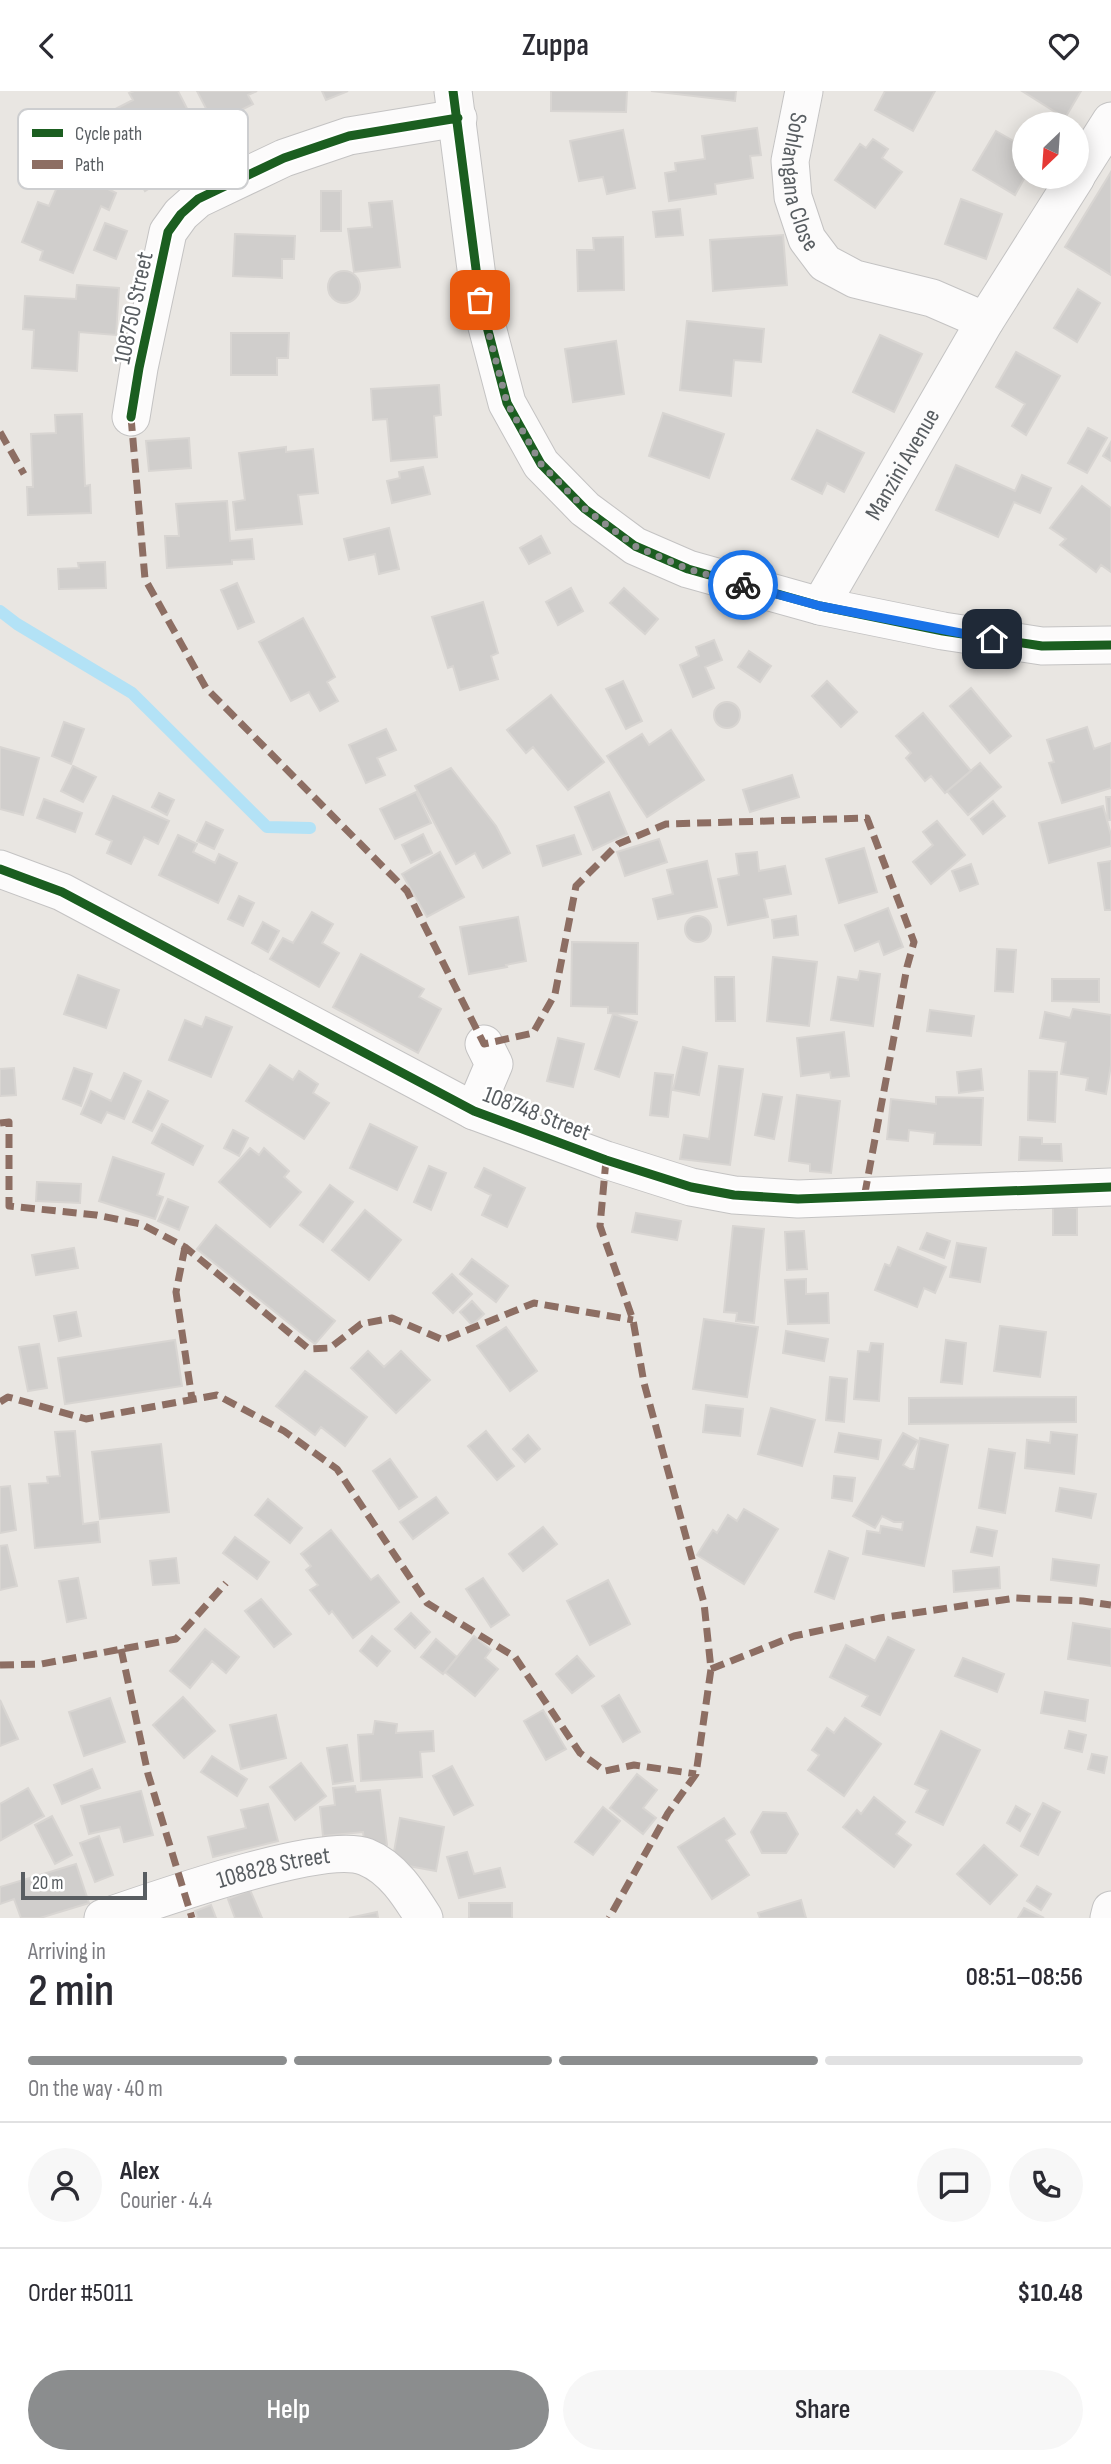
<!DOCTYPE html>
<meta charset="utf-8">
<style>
body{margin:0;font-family:"Sofia Sans Condensed",sans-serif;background:#f7f7f7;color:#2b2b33;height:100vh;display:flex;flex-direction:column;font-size:26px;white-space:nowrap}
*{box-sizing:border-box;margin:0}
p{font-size:23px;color:#7c7c81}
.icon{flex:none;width:38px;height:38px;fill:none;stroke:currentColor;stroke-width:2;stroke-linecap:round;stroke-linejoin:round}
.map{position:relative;height:1827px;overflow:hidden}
.side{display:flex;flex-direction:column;background:#fff;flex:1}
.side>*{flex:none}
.needle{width:46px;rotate:205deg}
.fabs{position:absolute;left:1012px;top:21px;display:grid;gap:14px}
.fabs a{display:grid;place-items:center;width:77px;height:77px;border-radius:50%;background:#fff;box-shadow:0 4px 18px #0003;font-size:35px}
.scale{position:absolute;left:21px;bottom:18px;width:126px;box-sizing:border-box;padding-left:7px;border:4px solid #585d61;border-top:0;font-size:19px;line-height:24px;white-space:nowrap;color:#585d61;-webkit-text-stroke:5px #fff;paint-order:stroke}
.pin{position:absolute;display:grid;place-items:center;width:60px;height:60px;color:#fff;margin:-30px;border-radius:14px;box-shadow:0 4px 10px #0006}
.courier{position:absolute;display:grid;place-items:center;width:70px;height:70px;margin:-35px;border:5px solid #1a73e8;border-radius:50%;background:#fff;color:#222;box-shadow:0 2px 9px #0007}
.overview em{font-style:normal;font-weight:600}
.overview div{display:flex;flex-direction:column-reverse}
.overview{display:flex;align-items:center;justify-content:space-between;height:119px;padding:0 28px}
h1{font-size:46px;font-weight:600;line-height:52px}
.bar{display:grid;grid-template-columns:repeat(4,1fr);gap:10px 7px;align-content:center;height:84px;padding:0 28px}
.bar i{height:9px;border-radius:5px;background:#e1e1e2}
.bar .current{background:#8b8d8e}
.bar p{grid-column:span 4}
.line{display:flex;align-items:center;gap:18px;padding:0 28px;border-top:2px solid #e1e1e2}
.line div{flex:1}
.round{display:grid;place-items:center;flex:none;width:74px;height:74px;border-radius:37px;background:#f7f7f7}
.action{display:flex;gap:14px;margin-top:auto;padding:14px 28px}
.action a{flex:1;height:80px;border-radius:42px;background:#8b8d8e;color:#fff;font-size:28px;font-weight:600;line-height:80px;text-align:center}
.action a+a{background:#f7f7f7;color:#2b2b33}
header{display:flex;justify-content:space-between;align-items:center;height:91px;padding:0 28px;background:#fff;font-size:32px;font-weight:600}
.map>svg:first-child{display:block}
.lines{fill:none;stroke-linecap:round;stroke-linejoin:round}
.stream{stroke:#b3e2f6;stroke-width:12}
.building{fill:#d0cecc;stroke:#d8d5d2;stroke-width:2}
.minor-casing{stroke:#c4c3c3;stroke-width:39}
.minor{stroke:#fcfbfb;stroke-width:37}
.quiet{stroke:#8d6e63;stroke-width:7;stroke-dasharray:14 7;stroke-linecap:butt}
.cycleway-casing{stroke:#fff;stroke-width:13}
.cycleway{stroke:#1b5e20;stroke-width:9}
.done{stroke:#8b8d8e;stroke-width:7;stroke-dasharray:0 12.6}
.route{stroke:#1a73e8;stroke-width:9}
.labels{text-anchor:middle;stroke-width:5;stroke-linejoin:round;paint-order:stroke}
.street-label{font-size:24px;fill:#585d61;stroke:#fff}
.key{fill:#fff;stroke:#cdced0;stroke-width:2}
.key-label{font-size:19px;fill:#585d61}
</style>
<header><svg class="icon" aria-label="back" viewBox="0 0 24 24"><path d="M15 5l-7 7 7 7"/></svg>Zuppa<svg class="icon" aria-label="heart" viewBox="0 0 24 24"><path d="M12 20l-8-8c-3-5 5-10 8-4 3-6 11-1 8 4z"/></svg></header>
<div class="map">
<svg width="1111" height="1827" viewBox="0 0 1111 1827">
<rect width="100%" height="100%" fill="#e9e6e2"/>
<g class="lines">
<path class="stream" d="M0,520l17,13 115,69 135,134 43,1"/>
</g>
<path class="building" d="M134,0h44l18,35 -35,18 3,6 -46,23 -26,-52 41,-21 -4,-7z
M197,0h60l-9,4 5,9 -39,20z
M322,0h26l-22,9z
M551,0h76l-1,21 -75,-1z
M651,0h85l-1,10z
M885,0h50l-22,40 -38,-21z
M1022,0h59l-16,27z
M757,37l4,27 -11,1 3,22 -38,6 1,10 -47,7 -4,-28 11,-2 -1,-8 30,-4 -3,-23z
M623,39l12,58 -28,6 -4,-17 -24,4 -9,-40z
M996,40l28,16 1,30 -10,18 -42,-25z
M873,48l15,10 -6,9 20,14 -27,36 -40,-28 25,-36 6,4z
M163,63l11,19 -29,18 -11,-19z
M74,72l39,16 -5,10 8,4 -7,17 -8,-4 -28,67 -33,-13 3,-9 -21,-9 16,-40 11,4 11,-26 6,1z
M1111,81v103l-46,-28z
M321,100h20v40h-20z
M961,108l41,15 -16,45 -41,-15z
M392,110l8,66 -46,5 -6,-43 24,-2 -3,-24z
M680,118l3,26 -27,2 -3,-25z
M105,132l22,8 -11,28 -22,-9z
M235,143l60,2 -1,23h-12v19l-49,-2z
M783,144l4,50 -74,6 -3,-51z
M623,146l1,53 -46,1 -1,-41h17l-1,-12z
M328 196a16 16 0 1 1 32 0a16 16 0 1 1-32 0Z
M77,194l42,3 -3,47 -37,-3 -2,39 -45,-3 2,-38 -11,-1 2,-33 51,3z
M1078,198l22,14 -23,39 -23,-14z
M687,230l77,8 -3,33 -27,-2 -3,36 -51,-6z
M231,242h58l-1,25h-11v17h-46z
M880,244l42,19 -28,58 -41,-20z
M616,250l8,53 -51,8 -8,-53z
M1016,261l44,24 -34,59 -14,-9 13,-22 -29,-17z
M439,294l2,30 -7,1 3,41 -46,4 -4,-42 -14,1 -2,-31z
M663,322l61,21 -15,44 -60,-22z
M82,323l3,72 5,-1 1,28 -63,2 -1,-28h6l-2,-53 25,-1 -1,-18z
M1088,337l19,10 -20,35 -19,-10z
M817,339l47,23 -20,39 -17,-9 -5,11 -30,-15z
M189,347l2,30 -42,3 -3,-30z
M1111,351v19l-8,-5z
M286,356v5l27,-3 5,44 -20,2 4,29 -66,6 -3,-28 12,-2 -6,-47z
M956,374l59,26 7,-16 29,13 -11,25 -26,-11 -16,35 -62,-27z
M423,376l7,27 -38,9 -5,-22 13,-3 -1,-6z
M1082,395l29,22v64l-10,-7 -5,7 -36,-27 6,-6 -16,-11z
M227,410l3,40 22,-2 2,20 -22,1v4l-65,4 -2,-32h14l-3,-32z
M389,437l10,41 -20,5 -4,-20 -26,6 -5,-21z
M541,445l9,17 -21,11 -9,-16z
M105,471l1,26 -47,1 -1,-20 21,-1 -1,-5z
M237,492l17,39 -16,7 -17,-39z
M571,497l12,23 -25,14 -12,-23z
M624,497l34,31 -13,15 -35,-31z
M483,511l15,51 -7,3 7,23 -38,11 -7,-24 -5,2 -16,-51z
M303,527l32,59 -8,5 11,19 -18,10 -11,-19 -18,9 -32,-59z
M714,549l8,20 -17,7 9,21 -21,9 -13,-32 19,-9 -3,-9z
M749,560l22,15 -11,16 -22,-15z
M623,590l19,40 -16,8 -20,-40z
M827,590l30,31 -16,15 -29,-31z
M971,597l40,48 -21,17 -40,-47z
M551,604l53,67 -36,28 -35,-43 -7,6 -19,-23z
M714 624a13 13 0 1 1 26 0a13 13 0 1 1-26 0Z
M923,622l48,58 -26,22 -14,-17 -6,5 -19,-23 5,-5 -15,-17z
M64,631l20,7 -13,35 -19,-8z
M1087,636l7,22 17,-6v45l-49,15 -13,-40 5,-1 -7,-22z
M386,638l10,21 -19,8 8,17 -19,8 -17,-38z
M671,639l33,50 -57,37 -40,-61 35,-22 7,11z
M0,656l39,11 -16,57 -23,-6z
M980,672l21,24 -33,28 -21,-24z
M73,675l23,11 -13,25 -22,-11z
M451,677l45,58 14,27 -27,15 -8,-15 -19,11 -41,-78z
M792,684l7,22 -49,15 -7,-22z
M416,701l15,31 -36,16 -15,-30z
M609,701l18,42 -34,16 -18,-43z
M159,702l15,7 -7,15 -15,-8z
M113,705l56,25 -11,23 -14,-7 -13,27 -24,-11 5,-12 -16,-7z
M1106,706h5v23h-3z
M44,708l38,14 -7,19 -38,-14z
M993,710l12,15 -22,18 -12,-15z
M1103,715l8,29v11l-62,17 -10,-40z
M937,730l28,34 -34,29 -18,-22 20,-17 -10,-13z
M206,731l17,8 -9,19 -17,-8z
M423,743l9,19 -21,10 -9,-18z
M178,744l19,9 -4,8 22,11 4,-9 18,9 -19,40 -59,-28z
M574,744l7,19 -38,12 -6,-20z
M659,748l8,23 -42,14 -8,-24z
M864,757l13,44 -38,11 -13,-44z
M440,761l24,45 -37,20 -25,-43z
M757,761l2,19 26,-5 6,28 -27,5 4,18 -40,8 -10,-46 21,-4 -3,-21z
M707,770l10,46 -59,12 -5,-20 20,-5 -6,-24z
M1111,770v49h-6l-7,-47z
M971,773l7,20 -18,7 -8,-20z
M239,805l15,7 -11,23 -15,-7z
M888,817l15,39 -19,8 -5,-14 -24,10 -10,-26z
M312,821l21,12 -11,19 17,10 -20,34 -49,-28 13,-21 10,5z
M685 838a13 13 0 1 1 26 0a13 13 0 1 1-26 0Z
M796,825l2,19 -24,3 -2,-18z
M518,826l8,44 -20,4 1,2 -38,7 -9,-47z
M263,831l16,9 -11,21 -16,-9z
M572,851l66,1 -1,71 -29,-1v-6l-37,-1z
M997,858l19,1 -3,42 -18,-1z
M361,863l63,35 -5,8 22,12 -23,44 -85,-46z
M773,866l44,5 -8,64 -42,-5z
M860,880l20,3 -7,52 -42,-6 7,-43 20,3z
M78,884l41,15 -13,38 -42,-14z
M715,886h19l1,44h-19z
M1052,888h47v23l-47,-1z
M1073,918l38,6v50l-5,29 -20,-4 2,-12 -27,-4 5,-32 -26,-4 5,-26 25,6z
M930,919l44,6 -3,20 -44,-5z
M613,923l24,8 -18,55 -24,-8z
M206,926l26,10 -21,50 -42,-17 16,-40 17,7z
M844,941l5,44 -18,2 -1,-6 -29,4 -4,-38z
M558,947l26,6 -11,43 -26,-6z
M683,956l24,6 -8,42 -26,-5z
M270,974l23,15 6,-9 19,13 -5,9 16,10 -25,36 -58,-38z
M719,975l24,3 -13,96 -50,-6 4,-24 25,4z
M14,977l2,27 -16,1v-27z
M74,977l18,6 -11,32 -18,-7z
M981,978l2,21 -24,3 -2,-21z
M1029,980l28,1 -2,50 -27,-2z
M124,982l17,8 -17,38 -17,-7 -6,11 -20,-9 10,-23 20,10z
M655,982l18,2 -5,42 -18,-2z
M148,1000l20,10 -16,30 -19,-9z
M763,1003l19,3 -8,42 -19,-4z
M797,1004l43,6 -9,72 -21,-2v-7l-21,-3z
M936,1006l47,1 -2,47 -47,-1 1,-11 -26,-3 -1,11 -21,-2 4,-40 45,5z
M162,1033l41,22 -10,19 -41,-22z
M370,1033l47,23 -20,43 -47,-22z
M233,1039l15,8 -9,18 -15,-8z
M1020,1046l22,1v6h19l1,17 -43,-1z
M250,1057l9,7 5,-7 25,23 -5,6 17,15 -31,35 -51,-45z
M113,1066l51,17 -7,21 6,2 -8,22 -56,-18z
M429,1075l17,7 -15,37 -17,-8z
M484,1077l41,20 -18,39 -25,-12 9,-20 -16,-8z
M37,1091l44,2 -1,19 -44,-2z
M330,1094l23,17 -30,40 -23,-17z
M168,1108l20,8 -9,23 -21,-9z
M1053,1116l24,1v27h-24z
M365,1119l36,30 -32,40 -37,-30z
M636,1122l45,8 -4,19 -45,-8z
M216,1134l119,96 -20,23 -118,-95z
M733,1135l31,3 -10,94 -18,-2 1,-8 -13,-1z
M804,1140l3,38 -20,1 -2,-38z
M927,1142l23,8 -6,17 -24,-9z
M957,1152l29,5 -6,34 -30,-5z
M898,1156l48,20 -11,26 -11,-5 -7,19 -42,-17 10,-26 5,2z
M74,1157l4,20 -42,7 -4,-20z
M472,1168l36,27 -12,16 -36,-28z
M452,1183l20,20 -19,19 -20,-20z
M806,1188v15l22,-1 1,30 -41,1 -3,-44z
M472,1210l12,13 -12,11 -12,-13z
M76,1221l5,24 -22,5 -5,-25z
M704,1228l54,8 -11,70 -54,-8z
M1000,1235l46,6 -6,45 -46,-6z
M506,1236l31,44 -27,20 -33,-45z
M786,1240l42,8 -4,22 -41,-8z
M175,1249l7,46 -117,18 -7,-46z
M946,1249l20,3 -4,41 -21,-2z
M871,1252l12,1 -4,57 -25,-2 4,-48 11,1z
M39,1253l8,44 -19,3 -9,-44z
M368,1260l16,16 17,-16 29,29 -34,33 -45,-45z
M305,1280l62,46 -22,29 -24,-19 -6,8 -39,-29z
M830,1286l17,2 -3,43 -18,-2z
M1076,1306v25l-167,2v-26z
M706,1314l37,4 -3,27 -37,-4z
M771,1317l44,12 -13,46 -44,-12z
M75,1340l8,93 15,-2 2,20 -65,6 -6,-64 19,-1 -1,-6 13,-1 -5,-44z
M486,1340l28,35 -17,14 -29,-34z
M1051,1341l26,3 -3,39 -49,-6 2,-28 23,3z
M839,1342l42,7 -3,19 -43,-7z
M903,1342l15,8 -15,24 7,4h4l6,-31 28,7 -24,121 -61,-12 4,-23 13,2 1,-7 21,4 1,-8h-9l-12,-6 -7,12 -22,-12z
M528,1344l12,14 -15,13 -12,-13z
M161,1353l8,68 -69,7 -8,-67z
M989,1358l26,4 -10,60 -26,-5z
M390,1368l27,38 -18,12 -26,-38z
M834,1385l21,2 -3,23 -20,-3z
M10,1395l6,44 -16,3v-46z
M1060,1397l36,6 -5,24 -35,-7z
M436,1406l12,16 -35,26 -13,-17z
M268,1408l34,29 -12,15 -35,-28z
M744,1418l34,20 -34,55 -47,-29 16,-25 4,3 11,-18 9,6z
M543,1436l14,17 -34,27 -14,-17z
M977,1436l20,4 -5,25 -21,-4z
M331,1439l40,50 7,-5 21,27 -46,36 -21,-27 -3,3 -19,-24 8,-5 -12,-15 5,-4 -10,-12z
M235,1446l34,25 -12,17 -34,-26z
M7,1454l10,41 -17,4v-44z
M829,1460l19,7 -14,41 -19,-7z
M176,1467l3,25 -26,2 -3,-24z
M1053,1468l46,6 -3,21 -45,-6z
M999,1476l1,21 -46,4 -1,-21z
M78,1487l8,40 -19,4 -8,-41z
M483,1487l26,37 -18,12 -25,-38z
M608,1489l22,44 -40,21 -23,-44z
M261,1508l30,35 -17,13 -29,-36z
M411,1522l19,19 -15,16 -20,-19z
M1073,1532l38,6v37l-43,-7z
M205,1538l34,28 -13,16 -14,-12 -22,27 -20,-17z
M372,1545l18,15 -13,15 -17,-15z
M474,1545l17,14 -6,8 13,11 -23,27 -30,-24z
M888,1546l26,13 -34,65 -18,-9 6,-10 -38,-19 16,-32 29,16z
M436,1548l21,18 -14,17 -22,-17z
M577,1565l17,20 -22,17 -16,-19z
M963,1567l41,16 -7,18 -42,-16z
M1045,1601l43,8 -3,21 -44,-8z
M619,1604l21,37 -17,10 -21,-36z
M183,1606l32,34 -31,27 -31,-33z
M110,1607l15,44 -41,14 -15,-44z
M0,1609l18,39 -18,7z
M543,1619l23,39 -20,11 -22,-39z
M276,1624l10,43 -45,11 -11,-44z
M845,1627l36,26 -37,52 -36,-26 11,-15 -7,-5 15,-22 7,5z
M375,1630l22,3 -1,9 37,-2 1,20 -14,1 2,25 -61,4 -3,-46 15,-1z
M941,1640l39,19 -37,75 -27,-13 12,-22 -13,-6z
M1069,1640l17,4 -4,17 -17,-4z
M347,1654l6,36 -20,3 -6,-36z
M1092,1663l15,3 -3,16 -16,-4z
M212,1665l35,23 -10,17 -36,-24z
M301,1672l25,33 -31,24 -25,-33z
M452,1675l21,39 -19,10 -21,-39z
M92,1678l8,19 -38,16 -8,-19z
M637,1683l20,16 -14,18 13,10 -13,16 -33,-26z
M355,1695l1,6 24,-2 7,55 -22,3 -2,-16 -40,4 -3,-29 15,-2 -2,-17z
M28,1697l16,28 -43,24 -1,-36z
M141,1700l12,44 -29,7 -4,-15 -31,7 -8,-28z
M874,1706l31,25 -9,12 15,11 -17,22 -51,-40 14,-17 4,4z
M1043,1712l17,9 -22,43 -17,-9z
M268,1713l10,37 -65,16 -5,-20 38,-9 -5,-18z
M1016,1715l14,8 -10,17 -13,-8z
M603,1716l17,14 -27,34 -18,-13z
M763,1721l23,1 12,21 -12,19h-24l-11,-21z
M52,1725l20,39 -17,9 -20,-39z
M400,1727l44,9 -8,44 -44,-8z
M724,1727l11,16 -9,6 23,35 -37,24 -34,-52z
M99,1745l14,39 -18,7 -15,-39z
M984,1754l33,30 -27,29 -33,-30z
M467,1761l7,22 26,-6 5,19 -46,11 -12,-41z
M76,1773l13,39 -49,15h-19l-7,-19 -14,5v-17z
M1037,1795l14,8 -10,16 -14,-9z
M250,1799l12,28h-27l-7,-19z
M801,1809l5,18h-46l-2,-5z
M469,1812h43v15h-43z
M211,1814l5,13h-18l-3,-7z
M1024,1817l20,10h-26z
M377,1821l1,6h-29z"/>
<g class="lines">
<g class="minor-casing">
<g id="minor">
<path d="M453,0l27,209 27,103 34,61 44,45 50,37 53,23 132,37 123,25 99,15 69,-1"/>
<path id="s1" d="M804,0l-14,70 3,36 14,42 18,24 30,16 77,19 53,23"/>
<path d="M1076,85l35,-55"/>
<path d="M131,326l8,-49 29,-136 13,-18 17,-15 86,-41 65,-22 109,-18"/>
<path id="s2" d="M820,515l165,-285 91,-144"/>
<path d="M0,778l62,23 412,219 132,49 85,27 43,8 64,4 313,-12"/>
<path d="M474,1020l20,-47 -10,-20"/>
<path id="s3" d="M103,1827c50,-17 220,-78 263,-61 27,11 43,37 58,61"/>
<path d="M1109,1827l2,-8"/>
</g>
</g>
<use href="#minor" class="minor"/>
<path class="quiet" d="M131,326l14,162 61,109 201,203 77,153 49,-11 22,-39 21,-108 42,-42 48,-20 201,-6 47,124 -7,25 -43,231
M0,341l24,42
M0,1032l9,-1v84l87,9 45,9 44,23 124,102 21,-1 31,-24 31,-6 51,22 91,-37 99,17
M606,1069l-6,66 33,94 11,63 60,220 7,66 -15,105 -28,39 -59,105
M185,1156l-9,45 16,107
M0,1311l8,-5 78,22 131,-24 67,36 53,38 90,134 88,54 65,96 25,18 29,-6 62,9
M121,1558l27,125 44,144
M0,1574l41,-1 135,-25 50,-56
M711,1578l83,-33 86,-18 136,-20 67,3 28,4"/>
<g class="cycleway-casing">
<path id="cycleway" d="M453,0l27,209 27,103 34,61 44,45 50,37 53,23 132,37 123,25 99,15 69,-1
M131,326l8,-49 29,-136 13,-18 17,-15 86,-41 65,-22 109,-18
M0,778l62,23 412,219 132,49 85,27 43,8 64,4 313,-12"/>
</g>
<use href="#cycleway" class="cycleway"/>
</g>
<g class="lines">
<path class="done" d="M480,209l27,103 34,61 44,45 50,37 53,23 55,16"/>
<path class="route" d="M743,494l77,21 172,33"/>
</g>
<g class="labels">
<g class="street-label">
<text dy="8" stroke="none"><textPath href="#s1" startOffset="93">Sohlangana Close</textPath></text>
<text transform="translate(133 217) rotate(-78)" y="8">108750 Street</text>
<text dy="8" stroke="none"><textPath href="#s2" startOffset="164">Manzini Avenue</textPath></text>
<text transform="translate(537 1022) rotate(21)" y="8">108748 Street</text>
<text dy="8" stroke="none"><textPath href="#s3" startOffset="178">108828 Street</textPath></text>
</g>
</g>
<rect x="18" y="18" width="230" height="80" rx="10" class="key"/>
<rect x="32" y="38" width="31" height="8" fill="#1b5e20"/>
<rect x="32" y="69" width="31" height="9" fill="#8d6e63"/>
<g class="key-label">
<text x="75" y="49">Cycle path</text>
<text x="75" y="80">Path</text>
</g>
</svg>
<div class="fabs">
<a><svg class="needle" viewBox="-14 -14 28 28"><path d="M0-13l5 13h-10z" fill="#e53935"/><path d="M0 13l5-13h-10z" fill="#7c7c81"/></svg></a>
</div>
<div class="scale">20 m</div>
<div class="pin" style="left:480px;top:209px;background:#ea580c"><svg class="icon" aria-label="bag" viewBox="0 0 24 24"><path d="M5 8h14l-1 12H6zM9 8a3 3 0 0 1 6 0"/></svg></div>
<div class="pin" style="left:992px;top:548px;background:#1f2937"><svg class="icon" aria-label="home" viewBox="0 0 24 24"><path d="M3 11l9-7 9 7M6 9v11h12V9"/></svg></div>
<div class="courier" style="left:743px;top:494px"><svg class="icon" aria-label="bike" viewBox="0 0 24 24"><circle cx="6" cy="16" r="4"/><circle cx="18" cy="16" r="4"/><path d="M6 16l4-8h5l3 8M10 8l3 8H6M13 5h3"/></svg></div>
</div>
<section class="side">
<div class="overview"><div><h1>2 min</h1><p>Arriving in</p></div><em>08:51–08:56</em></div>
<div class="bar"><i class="current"></i><i class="current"></i><i class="current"></i><i></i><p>On the way · 40 m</p></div>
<div class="line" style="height:126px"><a class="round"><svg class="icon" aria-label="person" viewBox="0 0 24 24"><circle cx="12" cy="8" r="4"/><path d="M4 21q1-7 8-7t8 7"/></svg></a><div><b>Alex</b><p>Courier · 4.4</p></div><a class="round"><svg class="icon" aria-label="chat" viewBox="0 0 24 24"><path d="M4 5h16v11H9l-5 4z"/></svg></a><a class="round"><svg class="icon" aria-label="phone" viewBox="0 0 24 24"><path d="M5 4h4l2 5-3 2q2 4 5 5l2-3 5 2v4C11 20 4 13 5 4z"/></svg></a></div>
<div class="line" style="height:91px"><div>Order #5011</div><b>$10.48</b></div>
<div class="action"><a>Help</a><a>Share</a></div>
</section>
